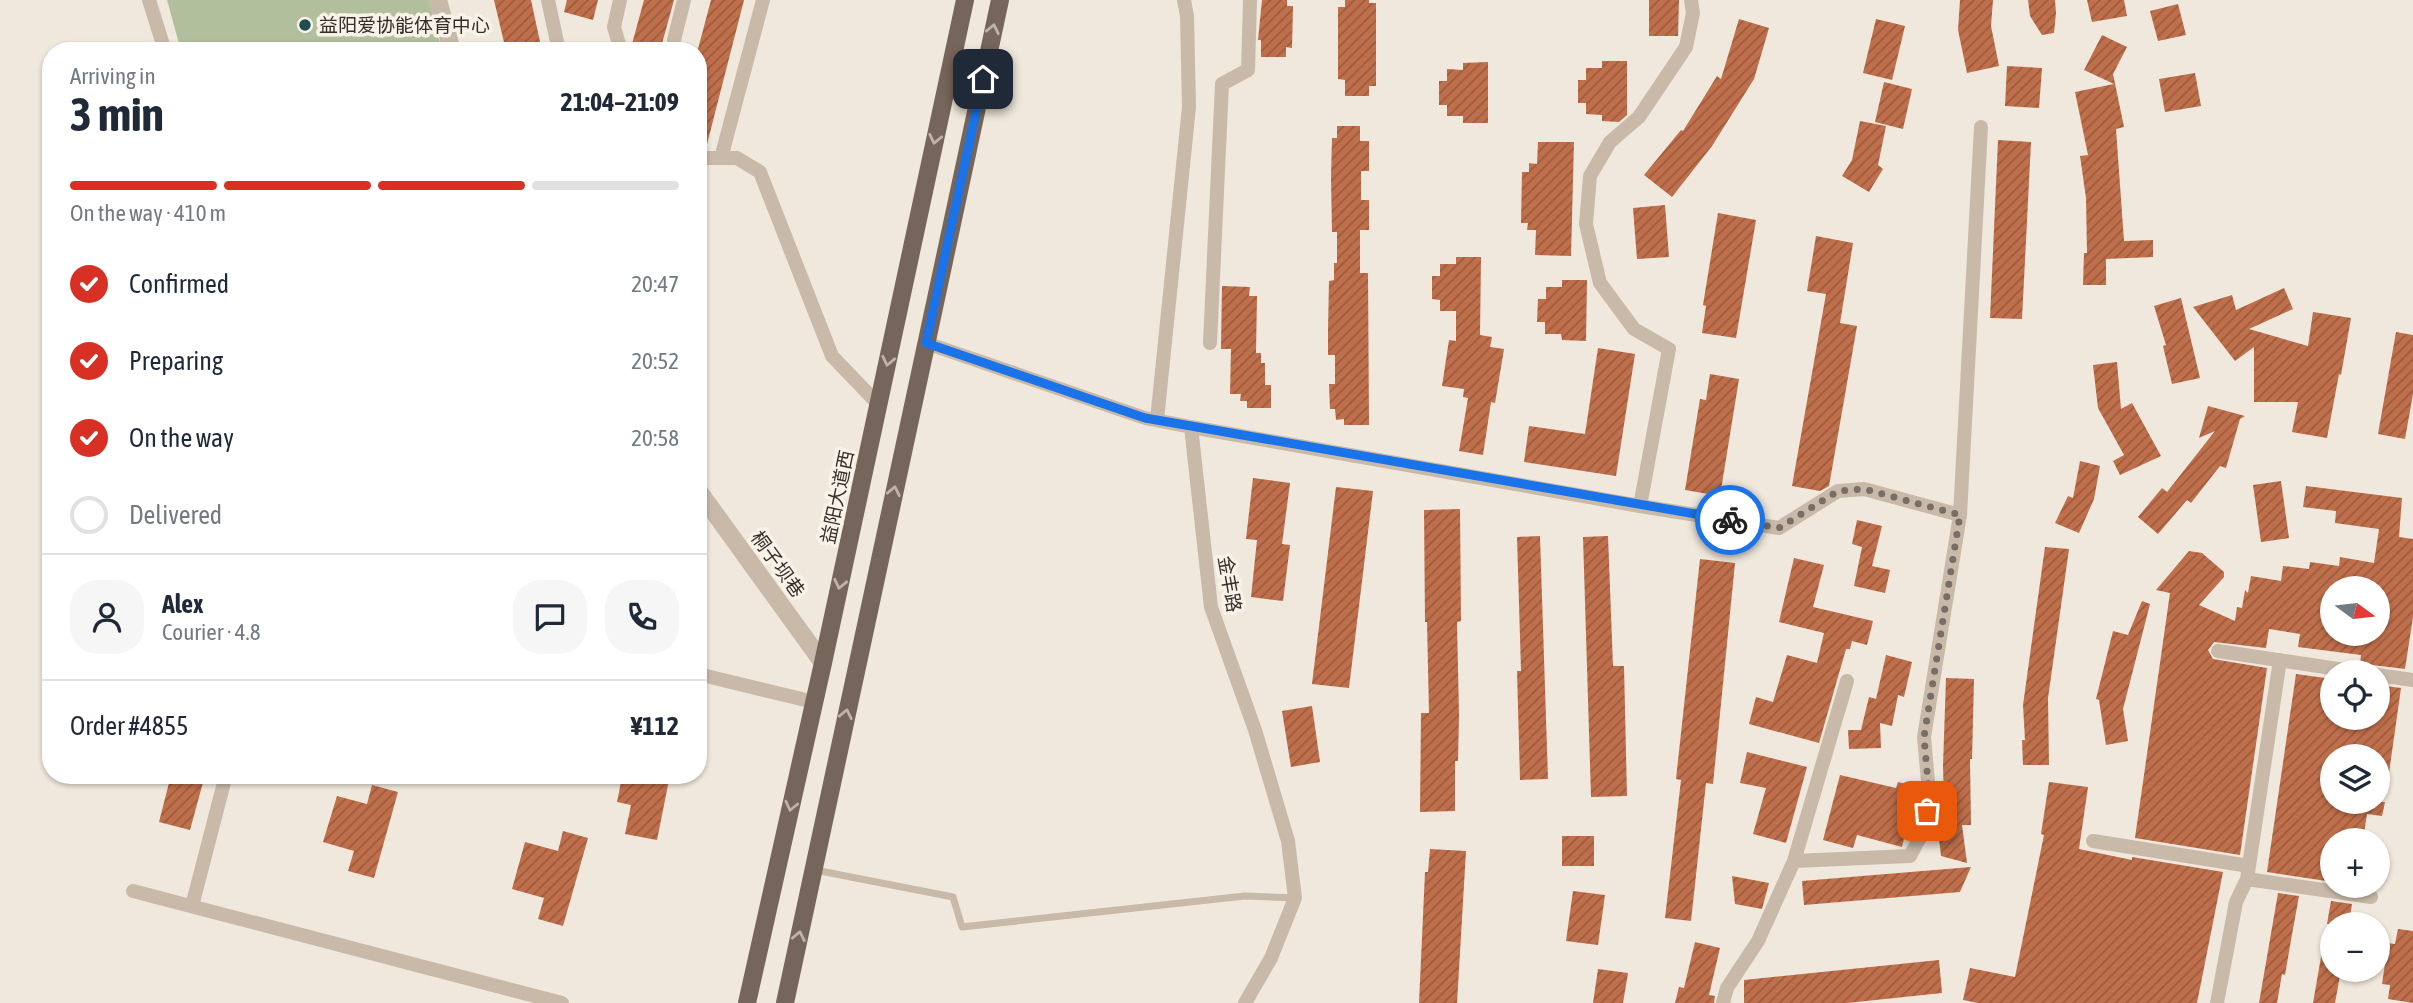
<!DOCTYPE html>
<meta charset="utf-8">
<style>
body{margin:0;font-family:"Asap Condensed","Noto Sans SC",sans-serif;background:#f6f6f7;color:#1f2937;height:100vh;display:flex;flex-direction:column;font-size:26px;white-space:nowrap}
*{box-sizing:border-box;margin:0}
p{font-size:23px;color:#747a83}
.icon{flex:none;width:38px;height:38px;fill:none;stroke:currentColor;stroke-width:2;stroke-linecap:round;stroke-linejoin:round}
.map{position:relative;flex:1;overflow:hidden}
.sheet{position:absolute;left:42px;top:42px;width:665px;height:742px;display:flex;flex-direction:column;background:#fff;border-radius:28px;box-shadow:0 2px 5px #0004}
.sheet>*{flex:none}
.needle{width:46px;rotate:105deg}
.fabs{position:absolute;left:2320px;top:576px;display:grid;gap:14px}
.fabs a{display:grid;place-items:center;width:70px;height:70px;border-radius:50%;background:#fff;box-shadow:0 2px 5px #0004;font-size:35px}
.pin{position:absolute;display:grid;place-items:center;width:60px;height:60px;color:#fff;margin:-30px;border-radius:14px;box-shadow:0 4px 10px #0006}
.courier{position:absolute;display:grid;place-items:center;width:70px;height:70px;margin:-35px;border:5px solid #1a73e8;border-radius:50%;background:#fff;color:#222;box-shadow:0 2px 9px #0007}
.head em{font-style:normal;font-weight:700}
.head div{display:flex;flex-direction:column-reverse}
.head{display:flex;align-items:center;justify-content:space-between;height:119px;padding:0 28px}
h1{font-size:46px;font-weight:700;line-height:52px}
.bar{display:grid;grid-template-columns:repeat(4,1fr);gap:10px 7px;align-content:center;height:84px;padding:0 28px}
.bar i{height:9px;border-radius:5px;background:#e0e1e3}
.bar .selected{background:#d93025}
.bar p{grid-column:span 4}
.line{display:flex;align-items:center;gap:18px;padding:0 28px;border-top:2px solid #e0e1e3}
.line div{flex:1}
.round{display:grid;place-items:center;flex:none;width:74px;height:74px;border-radius:28px;background:#f6f6f7}
ol{padding:0 28px;list-style:none}
li{display:flex;align-items:center;gap:21px;height:77px}
li p{margin-inline-start:auto}
li .icon{padding:7px;border-radius:50%;background:#d93025;color:#fff;stroke-width:4}
li:last-child{color:#747a83}
li i{width:38px;height:38px;border:4px solid #e0e1e3;border-radius:50%}
.map>svg:first-child{display:block}
.grass{fill:#b1bf9d}
.building{fill:url(#building-hatch);fill-rule:evenodd}
.lines{fill:none;stroke-linecap:round;stroke-linejoin:round}
.service{stroke:#c8b9a8;stroke-width:7}
.minor{stroke:#c8b9a8;stroke-width:14}
.tertiary{stroke:#c8b9a8;stroke-width:18}
.primary{stroke:#76655a;stroke-width:18}
.oneway{stroke:#beb3a8}
.done{stroke:#766e67;stroke-width:7;stroke-dasharray:0 12.6}
.route{stroke:#1a73e8;stroke-width:9}
.poi-dot{fill:#204d54;stroke:#f8f2e8;stroke-width:2.5}
.labels{text-anchor:middle;stroke-width:7;stroke-linejoin:round;paint-order:stroke}
.poi-label{font-size:19px;fill:#352d28;stroke:#f8f2e8;text-anchor:start}
.street-label{font-size:19px;fill:#352d28;stroke:#f8f2e8}
</style>
<div class="map">
<svg width="2413" height="1003" viewBox="0 0 2413 1003">
<defs>
<pattern id="building-hatch" width="6" height="6" patternUnits="userSpaceOnUse" patternTransform="scale(1.75)"><rect width="6" height="6" fill="#bf6f4b"/><path d="M-1 1l2-2M0 6l6-6M5 7l2-2" fill="none" stroke="#9c5c3e"/></pattern>
</defs>
<rect width="100%" height="100%" fill="#f0e8dc"/>
<path class="grass" d="M167,0h262l13,51h-261z"/>
<path class="building" d="M494,0h37l11,51h-36z
M567,0h31l-5,20 -29,-8z
M644,0h30l-14,51 -28,-7z
M711,0h33l-38,148h-8v-99z
M1262,0h25v6h6l-1,42 -6,-1v10h-25v-17h-3z
M1345,0h24v3h7v83h-7v10h-24v-16l-7,-1v-72h7z
M1649,0h30l-1,36h-29z
M1960,0h33l-2,26 8,40 -32,7 -9,-43z
M2028,0h27l1,13 -2,20 -12,2 -12,-19z
M2087,0h37l3,16 -35,6z
M2178,4l8,31 -28,6 -8,-30z
M1739,19l30,9 -15,51 -42,67 -40,51 -28,-22 37,-45 2,1 34,-55 4,3z
M1876,19l29,7 -13,54 -29,-7z
M2102,35l25,12 -14,27 11,53 -8,2 8,112 29,-1v17l-47,2v26h-23l1,-32h3l-1,-55 -6,-42 8,-1 -13,-63 39,-8 -30,-14z
M1602,61h25v54l-8,7 -17,-1v-6l-16,-1v-11h-8v-23h8v-12h16z
M1488,62v61h-25v-7h-16v-11h-8v-24h8v-12l16,1v-7z
M2007,66l35,2 -3,40 -34,-2z
M2195,73l6,33 -36,6 -6,-33z
M1884,82l28,7 -9,40 -28,-7z
M1860,121l26,5 -8,39 5,4 -14,23 -27,-16 10,-16z
M1337,126h23v15h9v30h-8v29h8v30h-9v43h8l1,152h-25v-6l-8,1 -1,-11h-5l-1,-25h6v-29h-7v-25l1,-49 5,-1v-17h3v-31h-5l-1,-55 1,-39h5z
M1998,140l33,2 -9,177 -32,-1z
M1538,142h36l-3,114 -36,-1 1,-25h-9l1,-7h-7l1,-51h7v-9l8,1z
M1665,205l4,52 -32,2 -4,-51z
M1718,213l38,7 -20,118 -34,-5 4,-27 -3,-1z
M1816,236l37,7 -13,80 17,3 -28,160 -9,5 -28,-5 34,-192 -19,-3z
M1456,257h25l-1,78 12,2 -2,10 14,2 -9,54 -4,-1 -8,53 -24,-4 9,-53 -5,-1 1,-8 -22,-3 7,-46 7,1v-30h-16v-11l-8,-1v-23h8v-12h16z
M1562,280h25l-1,61 -24,-1 -1,-6h-16v-12h-8l1,-23h8v-12h16z
M1222,286l28,1 -1,9h8l-1,57h5v10h4v22h6v23h-24v-7h-7l1,-7h-11l1,-45h-10z
M2284,288l9,21 -44,20 59,17 5,-34 38,6 -10,57 -2,-1 -12,64 -35,-6 6,-30h-44v-55l-19,14 -42,-54 39,-12 4,15z
M2181,298l19,80 -28,6 -9,-38 3,-1 -12,-39z
M2396,332l17,3v59l-8,45 -27,-5z
M1598,348l37,6 -19,122 -92,-14 5,-36 56,8z
M2117,362l4,47 11,-6 29,53 -41,19 -7,-14 11,-6 -26,-47 -5,-43z
M1710,374l29,5 -19,117 -35,-6 15,-91 6,1z
M2208,406l37,10 -5,3 -14,49 -6,-2 -29,37 -4,-3 -29,34 -20,-17 24,-29 5,4 48,-61 -16,7z
M2080,461l20,5 -6,33 -15,34 -24,-10 13,-27 5,2z
M1253,478l37,5 -8,61 8,1 -7,56 -32,-4 6,-57 -11,-1z
M2281,481l8,57 -28,4 -8,-57z
M2306,486l96,12 -3,39 14,2v78l-8,52 -41,-5 -4,-1 1,-8 -63,-8 2,-13 -31,-5 -3,19 -52,-6 -6,8 5,9 54,9 -27,187 -105,-17 35,-245 -14,-3 33,-39 13,2 22,19v5l-25,28 36,16 2,-14 5,1 3,-18 3,3 3,-17 30,5 2,-15 26,3 1,-7 29,4 1,-9 34,6 5,-34 -44,-6 1,-12 -33,-4zM2333,588h45v46h-45z
M1336,487l37,4 -24,197 -37,-4z
M1460,509l1,112 -4,1 2,93 -1,46h-3v50l-35,1 1,-99h8l-2,-91h-2l-1,-112z
M1857,520l25,6 -10,40 18,4 -5,23 -31,-7 8,-39 -10,-3z
M1540,536l8,243 -28,1 -3,-109h4l-4,-134z
M1608,536l5,130h11l3,130 -36,1 -8,-260z
M2045,547l24,2 -21,149 1,67h-26l-1,-25h3l-2,-35z
M1794,558l30,7 -11,42 60,14 -6,24 -15,-4 -2,8h-4l-27,94 -70,-19 7,-27 17,5 14,-47 30,8 7,-30 -45,-11z
M1700,559l35,4 -22,221 -7,-1 -15,138 -26,-3 16,-138 -5,-1z
M2142,601l8,3 -27,105 5,32 -22,4 -7,-45 -3,-1 17,-68 15,4z
M1886,655l26,7 -8,35 -6,-2 -6,31 -12,-3 1,25 -32,1 -1,-19h13l8,-33 7,2z
M2296,674l37,5v39h45v-33l23,3 -14,99 -9,-1v-30h-45l-4,35h4v11h52l-3,14 -15,-2 -4,26h-30v42l-66,-10z
M1946,678l28,1 -2,80h-2l1,66h-9l5,38 -26,-7 -2,-18 6,-1 -2,-71z
M1312,706l8,56 -29,5 -9,-56z
M1747,752l60,15 -21,76 -33,-9 13,-46 -26,-5z
M171,775h34l-15,55 -31,-8z
M634,775h36l-13,65 -32,-6 6,-29 -14,-3 5,-25 11,2z
M1840,775l56,13 2,-6 19,5 -15,60 -45,-12 -4,13 -30,-8z
M2049,782l39,5 -9,62 53,11v-3l91,15 -26,131h-219l-15,-3 7,-32 45,9 29,-142 -3,-1z
M372,785l26,7 -24,86 -26,-7 6,-20 -31,-9 14,-46 30,8z
M563,831l25,7 -25,88 -25,-7 6,-21 -32,-9 13,-47 33,9z
M1562,836h32v30h-32z
M1430,849l36,2 -9,152h-38l6,-131h3z
M1971,867l-11,25 -156,13 -2,-24z
M1732,876l37,7 -7,26 -27,-5z
M1573,891l32,4 -7,50 -32,-4z
M2278,893l21,3 -8,44 -6,35 -3,-1 -5,29h-18z
M2331,901l21,3 -3,20h-22z
M2398,929l15,2v72l-25,-4 2,-14 -8,-1 6,-41 7,1z
M2325,934l8,1v35h8l-6,33h-22z
M1695,942l25,6 -11,47 6,1 -1,7h-39l4,-16 5,1z
M1939,960l3,33 -95,10h-103v-23z
M1598,969l30,4 -5,30h-30z"/>
<g class="lines">
<path class="service" d="M815,870l138,27 9,30 283,-31 49,2"/>
<path class="minor" d="M149,0l16,51
M548,0l11,51
M620,0l-6,27 7,24
M674,40l10,-40
M698,158h39l23,14 72,184 47,49
M721,158l42,-158
M926,343l219,75 46,9 20,180 44,123 33,111 7,57 -24,60 -26,45
M1210,343l12,-259 26,-14 2,-70
M1157,420l32,-313 -2,-91 -3,-16
M1191,427l449,79 139,22 59,-37 26,-2 96,26
M1640,506l29,-157 -35,-20 -34,-46 -14,-59 4,-48 20,-34 29,-25 47,-70 7,-34 -2,-13
M2218,651l140,21
M698,674l116,28
M2378,675l35,5
M2093,841l156,25
M1794,861l53,-180
M2247,879l124,18
M133,891l429,112
M192,906l34,-131
M1723,1003l4,-15 31,-47 36,-80 116,-5 15,-28 4,-35 -5,-56 36,-222 21,-388
M2217,1003l19,-101 11,-23 33,-219"/>
<path class="tertiary" d="M438,0l14,51
M698,490l125,173"/>
<path class="primary" d="M747,1003l76,-340 142,-663
M785,1003l215,-1003"/>
</g>
<defs><path id="oneway-chevron" d="M-2-3.5L2.5 0L-2 3.5" fill="none" stroke-width="1.6" stroke-linecap="round" stroke-linejoin="round" transform="scale(1.75)"/></defs>
<g class="oneway">
<use href="#oneway-chevron" transform="translate(993 29) rotate(-78)"/>
<use href="#oneway-chevron" transform="translate(935 139) rotate(102)"/>
<use href="#oneway-chevron" transform="translate(888 361) rotate(102)"/>
<use href="#oneway-chevron" transform="translate(894 491) rotate(-78)"/>
<use href="#oneway-chevron" transform="translate(840 584) rotate(102)"/>
<use href="#oneway-chevron" transform="translate(846 714) rotate(-78)"/>
<use href="#oneway-chevron" transform="translate(791 806) rotate(103)"/>
<use href="#oneway-chevron" transform="translate(799 936) rotate(-78)"/>
</g>
<g class="lines">
<path class="done" d="M1730,520l49,8 59,-37 26,-2 96,26 -36,222 5,56 -2,18"/>
<path class="route" d="M983,79l-57,264 219,75 585,102"/>
</g>
<circle class="poi-dot" cx="305" cy="25" r="7"/>
<g class="labels">
<g class="poi-label">
<text x="319" y="32">益阳爱协能体育中心</text>
</g>
<g class="street-label">
<text transform="translate(837 497) rotate(-78)" y="7">益阳大道西</text>
<text transform="translate(778 564) rotate(54)" y="7">桐子坝巷</text>
<text transform="translate(1230 584) rotate(80)" y="7">金丰路</text>
</g>
</g>
</svg>
<div class="fabs">
<a><svg class="needle" viewBox="-14 -14 28 28"><path d="M0-13l5 13h-10z" fill="#e53935"/><path d="M0 13l5-13h-10z" fill="#747a83"/></svg></a>
<a><svg class="icon" aria-label="locate" viewBox="0 0 24 24"><circle cx="12" cy="12" r="6"/><path d="M12 2v4M12 18v4M2 12h4M18 12h4"/></svg></a>
<a><svg class="icon" aria-label="layers" viewBox="0 0 24 24"><path d="M12 4l9 5-9 5-9-5zM3 14l9 5 9-5"/></svg></a>
<a>+</a>
<a>−</a>
</div>
<div class="pin" style="left:1927px;top:811px;background:#ea580c"><svg class="icon" aria-label="bag" viewBox="0 0 24 24"><path d="M5 8h14l-1 12H6zM9 8a3 3 0 0 1 6 0"/></svg></div>
<div class="pin" style="left:983px;top:79px;background:#1f2937"><svg class="icon" aria-label="home" viewBox="0 0 24 24"><path d="M3 11l9-7 9 7M6 9v11h12V9"/></svg></div>
<div class="courier" style="left:1730px;top:520px"><svg class="icon" aria-label="bike" viewBox="0 0 24 24"><circle cx="6" cy="16" r="4"/><circle cx="18" cy="16" r="4"/><path d="M6 16l4-8h5l3 8M10 8l3 8H6M13 5h3"/></svg></div>
<section class="sheet">
<div class="head"><div><h1>3 min</h1><p>Arriving in</p></div><em>21:04–21:09</em></div>
<div class="bar"><i class="selected"></i><i class="selected"></i><i class="selected"></i><i></i><p>On the way · 410 m</p></div>
<ol>
<li><svg class="icon" aria-label="check" viewBox="0 0 24 24"><path d="M5 12l5 5 9-10"/></svg>Confirmed<p>20:47</p></li>
<li><svg class="icon" aria-label="check" viewBox="0 0 24 24"><path d="M5 12l5 5 9-10"/></svg>Preparing<p>20:52</p></li>
<li><svg class="icon" aria-label="check" viewBox="0 0 24 24"><path d="M5 12l5 5 9-10"/></svg>On the way<p>20:58</p></li>
<li><i></i>Delivered</li>
</ol>
<div class="line" style="height:126px"><a class="round"><svg class="icon" aria-label="person" viewBox="0 0 24 24"><circle cx="12" cy="8" r="4"/><path d="M4 21q1-7 8-7t8 7"/></svg></a><div><b>Alex</b><p>Courier · 4.8</p></div><a class="round"><svg class="icon" aria-label="chat" viewBox="0 0 24 24"><path d="M4 5h16v11H9l-5 4z"/></svg></a><a class="round"><svg class="icon" aria-label="phone" viewBox="0 0 24 24"><path d="M5 4h4l2 5-3 2q2 4 5 5l2-3 5 2v4C11 20 4 13 5 4z"/></svg></a></div>
<div class="line" style="height:91px"><div>Order #4855</div><b>¥112</b></div>
</section>
</div>
